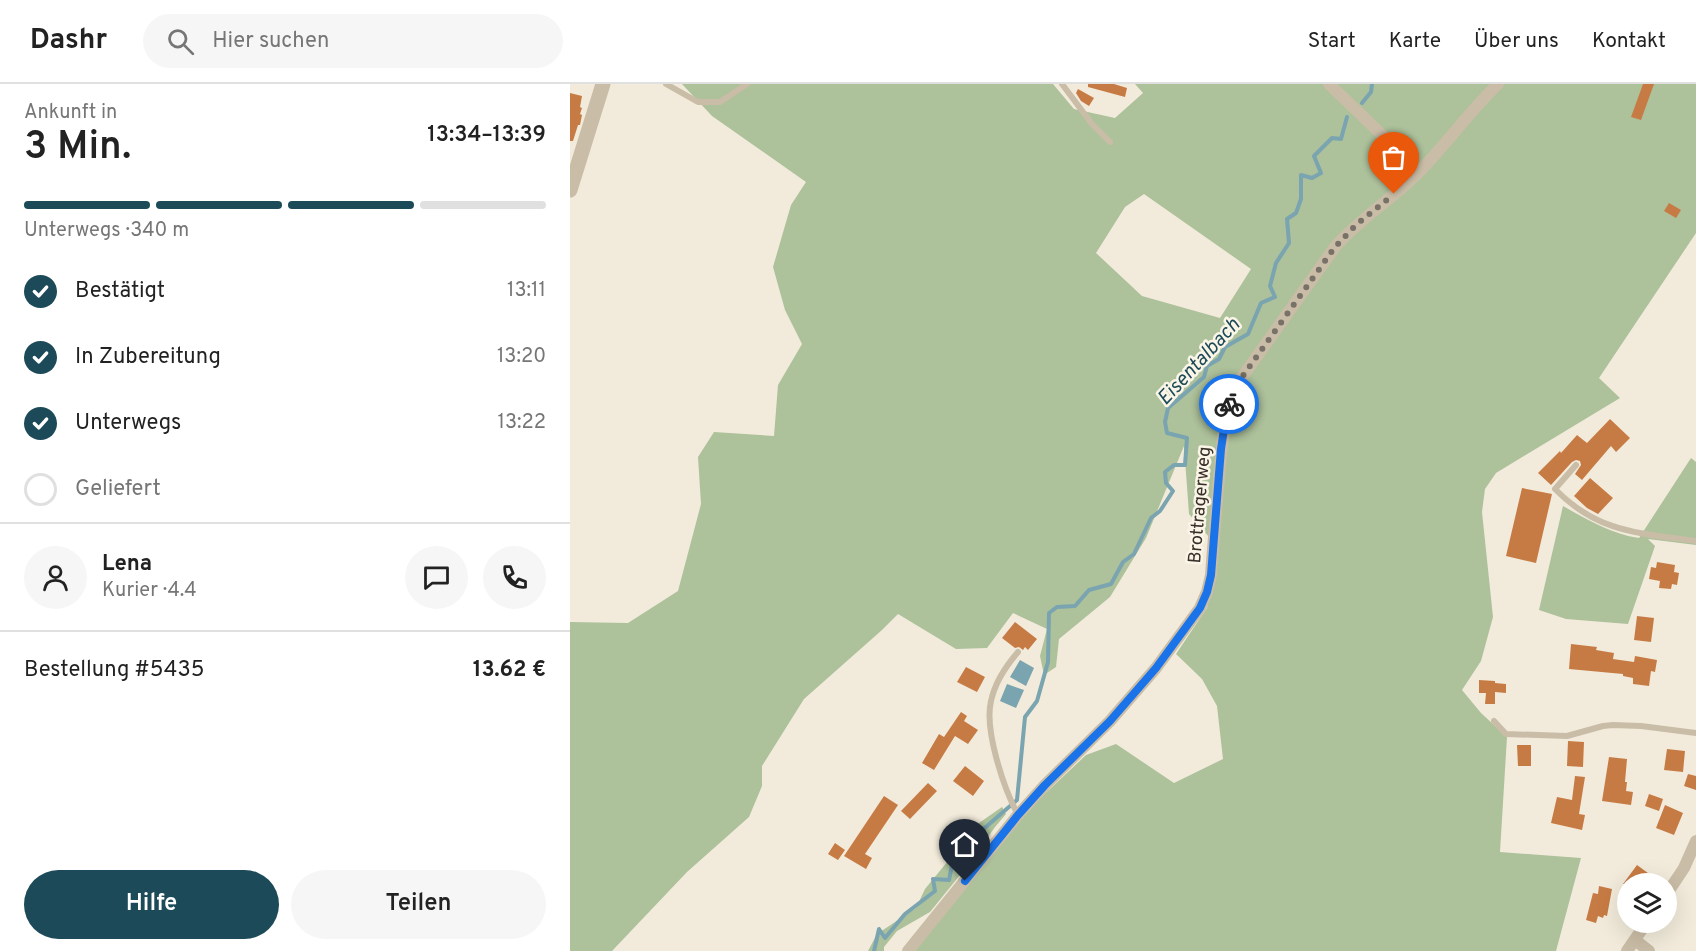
<!DOCTYPE html>
<html lang="de">
<meta charset="utf-8">
<style>
body{margin:0;font-family:Overpass,sans-serif;background:#f6f6f6;color:#222;height:100vh;display:flex;flex-direction:column;font-size:22px;white-space:nowrap}
*{box-sizing:border-box;margin:0}
p{font-size:20px;color:#767676}
.icon{flex:none;width:33px;height:33px;fill:none;stroke:currentColor;stroke-width:2;stroke-linecap:round;stroke-linejoin:round}
.map{position:relative;flex:1;overflow:hidden}
.details{display:flex;flex-direction:column;background:#fff;width:570px}
.details>*{flex:none}
.controls{position:absolute;left:1047px;top:789px;display:grid;gap:12px}
.controls a{display:grid;place-items:center;width:60px;height:60px;border-radius:50%;background:#fff;box-shadow:0 6px 24px #0002;font-size:30px}
.pin{position:absolute;display:grid;place-items:center;width:51px;height:51px;color:#fff;margin:-62px -26px;border-radius:50% 50% 50% 0;rotate:-45deg;box-shadow:0 0 6px #0007}
.pin .icon{rotate:45deg}
.courier{position:absolute;display:grid;place-items:center;width:60px;height:60px;margin:-30px;border:4px solid #1a73e8;border-radius:50%;background:#fff;color:#222;box-shadow:0 2px 8px #0007}
.overview em{font-style:normal;font-weight:600}
.overview div{display:flex;flex-direction:column-reverse}
.overview{display:flex;align-items:center;justify-content:space-between;height:102px;padding:0 24px}
h1{font-size:39px;font-weight:600;line-height:45px}
.bar{display:grid;grid-template-columns:repeat(4,1fr);gap:9px 6px;align-content:center;height:72px;padding:0 24px}
.bar i{height:8px;border-radius:4px;background:#e0e0e0}
.bar .active{background:#1c4a59}
.bar p{grid-column:span 4}
.line{display:flex;align-items:center;gap:15px;padding:0 24px;border-top:2px solid #e0e0e0}
.line div{flex:1}
.round{display:grid;place-items:center;flex:none;width:63px;height:63px;border-radius:32px;background:#f6f6f6}
ol{padding:0 24px;list-style:none}
li{display:flex;align-items:center;gap:18px;height:66px}
li p{margin-inline-start:auto}
li .icon{padding:6px;border-radius:50%;background:#1c4a59;color:#fff;stroke-width:4}
li:last-child{color:#767676}
li i{width:33px;height:33px;border:3px solid #e0e0e0;border-radius:50%}
.cta{display:flex;gap:12px;margin-top:auto;padding:12px 24px}
.cta a{flex:1;height:69px;border-radius:36px;background:#1c4a59;color:#fff;font-size:24px;font-weight:600;line-height:69px;text-align:center}
.cta a+a{background:#f6f6f6;color:#222}
header{display:flex;align-items:center;gap:36px;box-sizing:border-box;height:84px;padding:0 30px;background:#fff;border-bottom:2px solid #e0e0e0}
header strong{font-size:28px}
nav{display:flex;gap:33px;margin-inline-start:auto;font-size:21px}
.search{width:420px;height:54px;background:#f6f6f6;display:flex;align-items:center;gap:15px;box-sizing:border-box;padding:0 21px;border-radius:33px;color:#767676;font-size:22px}
main{display:flex;flex:1;min-height:0}
.map>svg:first-child{display:block}
.green{fill:#adc19b;fill-rule:evenodd}
.water{fill:#7aa4b0}
.lines{fill:none;stroke-linecap:round;stroke-linejoin:round}
.stream{stroke:#7aa4b0;stroke-width:4}
.building{fill:#c77b44}
.service{stroke:#cabda7;stroke-width:6}
.minor{stroke:#cabda7;stroke-width:12}
.tertiary{stroke:#cabda7;stroke-width:15}
.done{stroke:#787167;stroke-width:6;stroke-dasharray:0 10.8}
.route{stroke:#1a73e8;stroke-width:8}
.labels{text-anchor:middle;stroke-width:5;stroke-linejoin:round;paint-order:stroke}
.street-label{font-size:18px;fill:#372f28;stroke:#faf5e7}
.water-label{font-size:20px;font-style:italic;fill:#1c4a59;stroke:#faf5e7}
</style>
<header>
<strong>Dashr</strong>
<div class="search"><svg class="icon" aria-label="search" viewBox="0 0 24 24"><circle cx="10" cy="10" r="6"/><path d="M15 15l6 6"/></svg>Hier suchen</div>
<nav><a>Start</a><a>Karte</a><a>Über uns</a><a>Kontakt</a></nav>
</header>
<main>
<section class="details">
<div class="overview"><div><h1>3 Min.</h1><p>Ankunft in</p></div><em>13:34–13:39</em></div>
<div class="bar"><i class="active"></i><i class="active"></i><i class="active"></i><i></i><p>Unterwegs · 340 m</p></div>
<ol>
<li><svg class="icon" aria-label="check" viewBox="0 0 24 24"><path d="M5 12l5 5 9-10"/></svg>Bestätigt<p>13:11</p></li>
<li><svg class="icon" aria-label="check" viewBox="0 0 24 24"><path d="M5 12l5 5 9-10"/></svg>In Zubereitung<p>13:20</p></li>
<li><svg class="icon" aria-label="check" viewBox="0 0 24 24"><path d="M5 12l5 5 9-10"/></svg>Unterwegs<p>13:22</p></li>
<li><i></i>Geliefert</li>
</ol>
<div class="line" style="height:108px"><a class="round"><svg class="icon" aria-label="person" viewBox="0 0 24 24"><circle cx="12" cy="8" r="4"/><path d="M4 21q1-7 8-7t8 7"/></svg></a><div><b>Lena</b><p>Kurier · 4.4</p></div><a class="round"><svg class="icon" aria-label="chat" viewBox="0 0 24 24"><path d="M4 5h16v11H9l-5 4z"/></svg></a><a class="round"><svg class="icon" aria-label="phone" viewBox="0 0 24 24"><path d="M5 4h4l2 5-3 2q2 4 5 5l2-3 5 2v4C11 20 4 13 5 4z"/></svg></a></div>
<div class="line" style="height:78px"><div>Bestellung #5435</div><b>13.62 €</b></div>
<div class="cta"><a>Hilfe</a><a>Teilen</a></div>
</section>
<div class="map">
<svg width="1126" height="867" viewBox="0 0 1126 867">
<rect width="100%" height="100%" fill="#f2ebdb"/>
<path class="green" d="M112,0h371l21,25 41,9 28,-25 -8,-9h561v149l-97,145 21,20 -124,75 -11,16 -3,23 11,105 -12,44 -19,29 19,23 26,24 -7,115 81,6 -25,93h-641l102,-131 69,-65 30,-11 58,39 49,-24 -6,-53 -15,-27 -26,-25 31,-46 8,-36 1,-27 -27,-31 -5,-68 -38,92 -36,59 -51,42 -3,28 -12,8 -4,-19 7,-27 -34,-16 -26,35 -31,1 -58,-35 -16,16 -78,69 -42,67v20l-13,31 -62,55 -75,79h-42v-329l58,1 50,-32 23,-87 -3,-47 16,-25 60,4 4,-51 24,-41 -17,-34 -12,-43 18,-62 15,-23 -94,-66zM574,110l107,75 -31,49 -78,-22 -46,-43 29,-46z
M1121,374l5,4v83l-48,-6 7,7 -27,78 -62,-5 -27,-9 24,-104c25,14 48,28 76,32z
M432,723l4,7 -11,13 -26,37 -39,48 -33,19 -13,16v4h-16l9,-17 39,-26 9,-19 54,-66z"/>
<path class="water" d="M450,576l14,8 -8,18 -16,-9z
M437,600l17,6 -8,18 -16,-7z"/>
<g class="lines">
<path class="stream" d="M792,19l9,-11 1,-8
M304,867l5,-22 6,9 20,-24 30,-23 -2,-12 16,1 3,-15 14,-3 -1,-11 8,-9 8,2 -1,-12 37,-32 8,-83 12,-16 11,-39 1,-49 8,-6 18,-1 14,-16 22,-6 12,-22 11,-8 17,-36 9,-7 13,-20 -7,-8 -1,-11 9,-7h11l2,-27 -20,-5 -2,-11 3,-14 36,-31 3,-11 12,-7 6,-12 23,-13 13,-31 14,-6 -5,-11 6,-23 13,-20 -2,-24 9,-6 5,-14v-24l11,3 9,-5 -7,-17 18,-18 9,1 6,-22"/>
</g>
<path class="building" d="M518,0h26l13,4 -2,9 -37,-10z
M1073,0h11l-13,36 -10,-3z
M508,5l16,9 -5,8 -8,-5 -5,-8z
M0,9l12,3 -2,11 2,1 -2,6 2,1 -2,10h-2l-5,16h-3z
M1099,119l12,7 -5,8 -12,-7z
M1040,335l20,19 -14,14 -5,-6 -29,34 -7,-6 6,-9 -1,-4 -4,-1 -4,2 -21,23 -13,-12 22,-22 1,2 16,-18 10,8z
M1020,394l23,20 -15,16 -11,-6 -13,-12z
M952,404l30,6 -16,69 -30,-7z
M1087,478l18,3 -1,7 5,1 -2,12 -5,-1 -1,5 -12,-1 1,-7 -11,-2 2,-12 5,1z
M1067,532l17,2 -3,24 -17,-2z
M445,538l22,17 -9,11 -3,-3 -2,3 -4,-3 -4,1 -13,-10z
M1001,560l26,3 -1,3 18,3 -1,6 21,3 1,-6 22,4 -2,12 -4,-1 -2,15 -16,-2v-6l-10,-2v-2l-54,-5z
M396,583l19,10 -8,15 -20,-10z
M909,596l16,1v2l11,1v9l-11,-1v12h-10l1,-11h-7z
M391,628l6,4 -3,5 14,9 -10,14 -13,-8 -21,34 -12,-7 17,-29 5,3z
M998,657l16,1 -1,25 -16,-1z
M947,661h14v21h-13z
M1097,665l18,2 -2,21 -19,-2z
M1039,673l18,2 -2,23h2l-1,9 7,1 -2,13 -29,-4z
M395,682l19,15 -11,15 -20,-15z
M1118,690l8,2v14l-12,-4z
M1005,692l10,1 -6,37 6,1 -3,15 -31,-7 6,-26 15,3z
M358,699l9,8 -27,28 -9,-8z
M1079,710l14,5 -4,12 -14,-5z
M314,712l14,9 -33,49 7,4 -6,11 -22,-13z
M1095,721l18,8 -9,22 -18,-7z
M265,759l10,7 -7,10 -10,-6z
M1067,781l26,19h-40z
M1029,802l13,3 -5,27 -3,-1 -1,3 -5,-2 -2,7 -10,-3 7,-27 5,1z"/>
<g class="lines">
<path class="service" d="M96,0l32,18h22l27,-18
M492,0l30,40 18,18
M1006,381l-21,24c43,44 84,44 141,52
M448,568c-13,15 -23,30 -27,49 -7,29 13,88 27,114
M924,637l12,13 61,2 36,-10 10,-1 28,1 55,7"/>
<path class="minor" d="M759,0l77,74c6,9 5,15 0,25
M1096,811l18,-27 12,-27
M1065,856l14,11
M338,867l110,-136 27,-30 65,-64 46,-53 44,-60 7,-16 4,-17c2,-29 5,-58 7,-87 4,-39 4,-72 22,-108l95,-133c25,-29 59,-49 86,-77 27,-28 49,-59 77,-86
M1057,867l20,-29"/>
<path class="tertiary" d="M0,106l33,-106"/>
</g>
<g class="lines">
<path class="done" d="M659,320l11,-24 95,-133 21,-22 38,-31"/>
<path class="route" d="M395,797l53,-66 27,-30 65,-64 46,-53 44,-60 7,-16 4,-17 10,-126 5,-33 3,-12"/>
</g>
<g class="labels">
<g class="street-label">
<text transform="translate(629 421) rotate(-85)" y="6">Brottragerweg</text>
</g>
<g class="water-label">
<text transform="translate(628 277) rotate(-47)" y="7">Eisentalbach</text>
</g>
</g>
</svg>
<div class="controls">
<a><svg class="icon" aria-label="layers" viewBox="0 0 24 24"><path d="M12 4l9 5-9 5-9-5zM3 14l9 5 9-5"/></svg></a>
</div>
<div class="pin" style="left:824px;top:110px;background:#ea580c"><svg class="icon" aria-label="bag" viewBox="0 0 24 24"><path d="M5 8h14l-1 12H6zM9 8a3 3 0 0 1 6 0"/></svg></div>
<div class="pin" style="left:395px;top:797px;background:#1f2937"><svg class="icon" aria-label="home" viewBox="0 0 24 24"><path d="M3 11l9-7 9 7M6 9v11h12V9"/></svg></div>
<div class="courier" style="left:659px;top:320px"><svg class="icon" aria-label="bike" viewBox="0 0 24 24"><circle cx="6" cy="16" r="4"/><circle cx="18" cy="16" r="4"/><path d="M6 16l4-8h5l3 8M10 8l3 8H6M13 5h3"/></svg></div>
</div>
</main>
